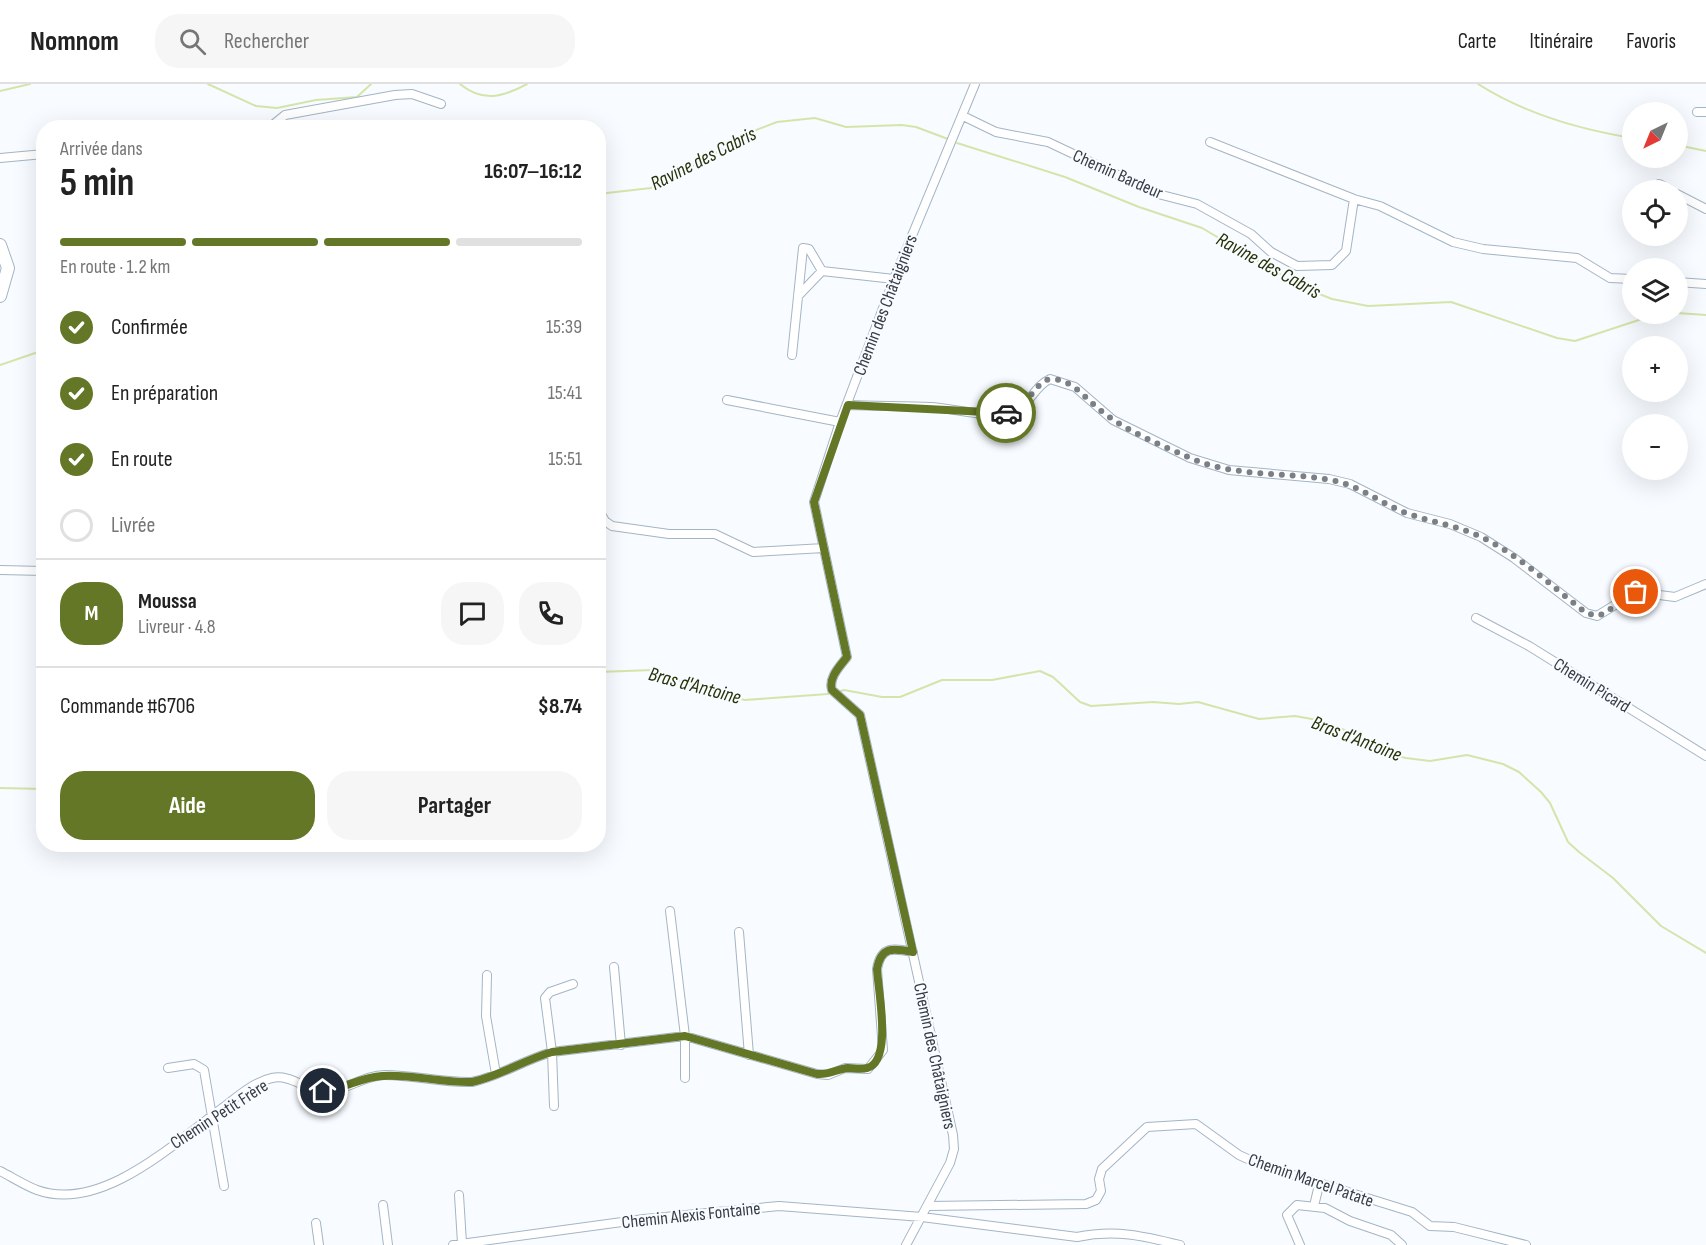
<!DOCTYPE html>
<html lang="fr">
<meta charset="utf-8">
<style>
body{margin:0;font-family:"Sofia Sans Condensed",sans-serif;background:#f6f6f6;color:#222;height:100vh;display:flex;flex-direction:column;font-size:22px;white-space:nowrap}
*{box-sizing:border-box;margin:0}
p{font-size:20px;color:#767676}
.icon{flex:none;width:33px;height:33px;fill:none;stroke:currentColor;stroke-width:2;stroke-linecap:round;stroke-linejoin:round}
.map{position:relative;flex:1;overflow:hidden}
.sheet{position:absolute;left:36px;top:36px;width:570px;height:732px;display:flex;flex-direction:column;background:#fff;border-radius:24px;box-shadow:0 6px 24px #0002}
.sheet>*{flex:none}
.needle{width:39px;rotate:223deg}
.buttons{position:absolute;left:1622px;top:18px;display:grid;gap:12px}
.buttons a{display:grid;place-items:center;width:66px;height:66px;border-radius:50%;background:#fff;box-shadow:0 6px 24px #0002;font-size:30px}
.pin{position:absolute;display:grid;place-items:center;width:51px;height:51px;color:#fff;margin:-26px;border:3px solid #fff;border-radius:50%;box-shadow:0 2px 6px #0007}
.courier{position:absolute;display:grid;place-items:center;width:60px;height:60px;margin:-30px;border:4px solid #637726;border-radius:50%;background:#fff;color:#222;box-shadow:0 2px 8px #0007}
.head em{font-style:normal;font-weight:700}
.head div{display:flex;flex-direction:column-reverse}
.head{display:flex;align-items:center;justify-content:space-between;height:102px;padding:0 24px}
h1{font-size:39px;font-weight:700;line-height:45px}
.bar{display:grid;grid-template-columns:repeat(4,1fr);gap:9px 6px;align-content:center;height:72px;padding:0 24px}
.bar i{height:8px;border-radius:4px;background:#e0e0e0}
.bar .on{background:#637726}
.bar p{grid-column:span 4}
.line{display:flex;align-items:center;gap:15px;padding:0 24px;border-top:2px solid #e0e0e0}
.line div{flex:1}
.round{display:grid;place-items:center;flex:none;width:63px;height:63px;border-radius:24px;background:#f6f6f6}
ol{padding:0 24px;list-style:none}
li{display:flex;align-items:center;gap:18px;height:66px}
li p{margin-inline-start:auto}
li .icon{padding:6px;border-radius:50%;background:#637726;color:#fff;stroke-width:4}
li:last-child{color:#767676}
li i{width:33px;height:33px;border:3px solid #e0e0e0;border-radius:50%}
.button{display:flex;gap:12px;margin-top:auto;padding:12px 24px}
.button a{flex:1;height:69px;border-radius:24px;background:#637726;color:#fff;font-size:24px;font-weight:700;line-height:69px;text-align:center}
.button a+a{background:#f6f6f6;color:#222}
header{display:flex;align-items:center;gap:36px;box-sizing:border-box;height:84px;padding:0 30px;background:#fff;border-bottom:2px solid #e0e0e0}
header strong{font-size:28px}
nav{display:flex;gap:33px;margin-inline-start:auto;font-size:21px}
.search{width:420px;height:54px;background:#f6f6f6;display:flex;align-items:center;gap:15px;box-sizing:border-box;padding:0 21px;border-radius:24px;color:#767676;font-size:22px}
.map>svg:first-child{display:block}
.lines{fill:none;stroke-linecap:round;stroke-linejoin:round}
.stream{stroke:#d4e5aa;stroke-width:2}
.street-casing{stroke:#a4b5c5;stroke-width:10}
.secondary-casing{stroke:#a4b5c5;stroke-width:14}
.street{stroke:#fff;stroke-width:8}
.secondary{stroke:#fff;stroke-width:12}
.done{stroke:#7a8085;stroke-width:6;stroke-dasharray:0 10.8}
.route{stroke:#637726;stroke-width:8}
.labels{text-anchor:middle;stroke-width:4.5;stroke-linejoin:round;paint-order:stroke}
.street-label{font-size:18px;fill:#363d44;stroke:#f8fbff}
.water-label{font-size:20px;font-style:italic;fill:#283206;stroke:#f8fbff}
</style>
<header>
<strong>Nomnom</strong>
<div class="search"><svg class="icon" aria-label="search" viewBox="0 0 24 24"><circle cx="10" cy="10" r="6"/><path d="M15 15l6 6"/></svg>Rechercher</div>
<nav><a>Carte</a><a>Itinéraire</a><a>Favoris</a></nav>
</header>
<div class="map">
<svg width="1706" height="1161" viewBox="0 0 1706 1161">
<rect width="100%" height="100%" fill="#f8fbff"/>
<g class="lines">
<path class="stream" d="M208,0l48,22 21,2 39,-8 41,-3 14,-13
M460,0c23,19 43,13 67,0
M1478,0c47,30 99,45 154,54
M0,7l30,-7
M957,59l108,34 74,30 63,21 100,59 30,12 36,7 83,-4 106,36 18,3 82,-27
M1677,61l29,6
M598,110l53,-6 21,-13 33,-15 38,-25 34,-13 38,-4 31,9 56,-2 14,2 32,12
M1677,229l29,2
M0,281l44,-15
M598,588l55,-2 49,20 43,10 83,-6
M838,608l6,-2 38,7h18l42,-17h50l48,-9 13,6 27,25 11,4 62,-4 26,2 19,-2 61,17 36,-3 28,5 36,15 25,17 22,5 24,3 37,-6 36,9 16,8 22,20 9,11 18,39 11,10 34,26 48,48 45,27
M0,704l44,1"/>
<g class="street-casing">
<path id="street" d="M1697,28h9
M963,32l33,16 52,10 110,52 39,10 54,30 20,18 26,14 35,-1 14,-14 8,-52 26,7 73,36 30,7 94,9 33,20 22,1
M269,44l16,-13 110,-20 17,-1 29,10
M1210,58l144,57
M0,74l44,-4
M1659,100l12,6
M1677,110l29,15
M1677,198l29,2
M798,212l24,-25 72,8
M792,271l11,-107 6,1 13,22
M727,316l113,22
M848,321c27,1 55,1 83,2 22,1 67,14 86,3 14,-8 18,-24 33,-31l25,8 38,33 77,38 39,12 100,9 21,5 57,29 43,11 31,13 33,21 72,55 11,3 39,-24 39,5 31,-13
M598,425l7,12 7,5 57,8h46l38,18 71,-4
M0,486l44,1
M1476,534l53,28 177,110
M670,827l15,125v42
M739,848l10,123
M614,883l7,78
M487,891l-1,41 10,58
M168,984l26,-4 10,6 20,116
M554,1022l-2,-54 -7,-54 5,-6 23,-8
M0,1087c12,6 24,14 37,19 64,23 136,-46 184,-81 15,-11 32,-27 51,-31 19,-4 33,12 52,13 21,1 39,-16 61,-16 29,0 58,8 87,7 28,-6 52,-22 80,-30l133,-16 132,38 11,1 17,-7 23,1 15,-19 -6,-81c4,-23 15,-21 36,-17
M459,1111l3,48
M383,1121l5,40
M928,1122l158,-2 10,-4 5,-9 -2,-12 3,-10 45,-42 49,-3 43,31 22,10 151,47 18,14 24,1 72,18
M1314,1122l5,-21
M316,1139l3,22
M453,1161l191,-26 135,-13 143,11 155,20c38,-8 67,-1 103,8
M906,1161l44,-82 4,-14 -1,-14 -93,-420 -28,-25c-4,-12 8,-24 15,-33l-33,-155 26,-80 54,-143 81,-195
M1300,1161l-13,-30 10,-10 28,3 25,13 41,14 11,10"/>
</g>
<g class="secondary-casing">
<path id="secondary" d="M0,161l8,23 -8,28"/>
</g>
<use href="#street" class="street"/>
<use href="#secondary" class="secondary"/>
</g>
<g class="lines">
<path class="done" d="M1006,329c23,-4 29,-34 46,-34 18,1 29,14 41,25 26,24 63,39 95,53 46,21 95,14 143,23 28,5 49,23 75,33 24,9 49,12 73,23 39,18 74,51 107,77l11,3 6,-2 33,-22"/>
<path class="route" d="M323,1007c21,-2 38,-14 59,-15 30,-2 60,7 90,6 28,-6 52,-22 80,-30l133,-16 132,38c12,1 20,-5 31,-6 6,0 13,2 19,0 26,-6 11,-78 10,-99 4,-23 16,-21 36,-17l-53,-237 -28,-25c-4,-12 8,-24 15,-33l-33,-155 34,-97 158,8"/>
</g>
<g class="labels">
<g class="street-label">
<text transform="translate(1118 90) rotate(24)" y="6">Chemin Bardeur</text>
<text transform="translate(885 221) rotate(-69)" y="6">Chemin des Châtaigniers</text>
<text transform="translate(1592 601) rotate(32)" y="6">Chemin Picard</text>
<text transform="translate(935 972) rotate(78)" y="6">Chemin des Châtaigniers</text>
<text transform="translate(219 1030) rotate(-33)" y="6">Chemin Petit Frère</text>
<text transform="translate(1311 1096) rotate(19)" y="6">Chemin Marcel Patate</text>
<text transform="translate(691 1131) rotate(-6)" y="6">Chemin Alexis Fontaine</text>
</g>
<g class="water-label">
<text transform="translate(703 74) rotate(-27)" y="7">Ravine des Cabris</text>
<text transform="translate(1269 181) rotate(29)" y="7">Ravine des Cabris</text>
<text transform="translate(695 601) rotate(15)" y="7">Bras d'Antoine</text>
<text transform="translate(1357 654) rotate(21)" y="7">Bras d'Antoine</text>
</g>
</g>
</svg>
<div class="buttons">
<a><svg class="needle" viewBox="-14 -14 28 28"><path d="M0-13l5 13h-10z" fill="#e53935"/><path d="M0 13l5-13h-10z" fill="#767676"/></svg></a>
<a><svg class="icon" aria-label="locate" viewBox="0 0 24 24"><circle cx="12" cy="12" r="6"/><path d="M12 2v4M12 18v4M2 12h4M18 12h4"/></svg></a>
<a><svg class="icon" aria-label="layers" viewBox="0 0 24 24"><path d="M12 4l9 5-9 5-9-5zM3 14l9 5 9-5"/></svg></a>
<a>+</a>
<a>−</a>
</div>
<div class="pin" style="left:1636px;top:508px;background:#ea580c"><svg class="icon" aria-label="bag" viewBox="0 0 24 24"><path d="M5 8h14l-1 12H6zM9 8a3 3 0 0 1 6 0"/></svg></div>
<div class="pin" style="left:323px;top:1007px;background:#1f2937"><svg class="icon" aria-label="home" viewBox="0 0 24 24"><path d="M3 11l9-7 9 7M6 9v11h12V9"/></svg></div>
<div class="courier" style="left:1006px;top:329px"><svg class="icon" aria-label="car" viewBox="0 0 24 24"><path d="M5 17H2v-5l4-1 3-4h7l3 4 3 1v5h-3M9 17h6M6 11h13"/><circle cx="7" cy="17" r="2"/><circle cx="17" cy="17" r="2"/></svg></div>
<section class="sheet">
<div class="head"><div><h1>5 min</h1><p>Arrivée dans</p></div><em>16:07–16:12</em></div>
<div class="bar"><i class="on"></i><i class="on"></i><i class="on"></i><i></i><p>En route · 1.2 km</p></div>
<ol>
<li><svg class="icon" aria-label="check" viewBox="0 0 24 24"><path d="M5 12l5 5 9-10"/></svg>Confirmée<p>15:39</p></li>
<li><svg class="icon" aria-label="check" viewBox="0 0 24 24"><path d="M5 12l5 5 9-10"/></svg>En préparation<p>15:41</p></li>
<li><svg class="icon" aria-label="check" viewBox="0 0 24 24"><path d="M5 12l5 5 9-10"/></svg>En route<p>15:51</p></li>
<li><i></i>Livrée</li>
</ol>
<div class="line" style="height:108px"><b class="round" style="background:#637726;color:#fff">M</b><div><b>Moussa</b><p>Livreur · 4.8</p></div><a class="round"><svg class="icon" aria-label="chat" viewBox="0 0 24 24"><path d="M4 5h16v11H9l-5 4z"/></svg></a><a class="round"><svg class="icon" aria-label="phone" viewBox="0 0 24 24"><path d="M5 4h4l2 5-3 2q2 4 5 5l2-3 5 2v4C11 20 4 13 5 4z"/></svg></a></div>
<div class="line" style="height:78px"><div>Commande #6706</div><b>$8.74</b></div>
<div class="button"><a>Aide</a><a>Partager</a></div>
</section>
</div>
